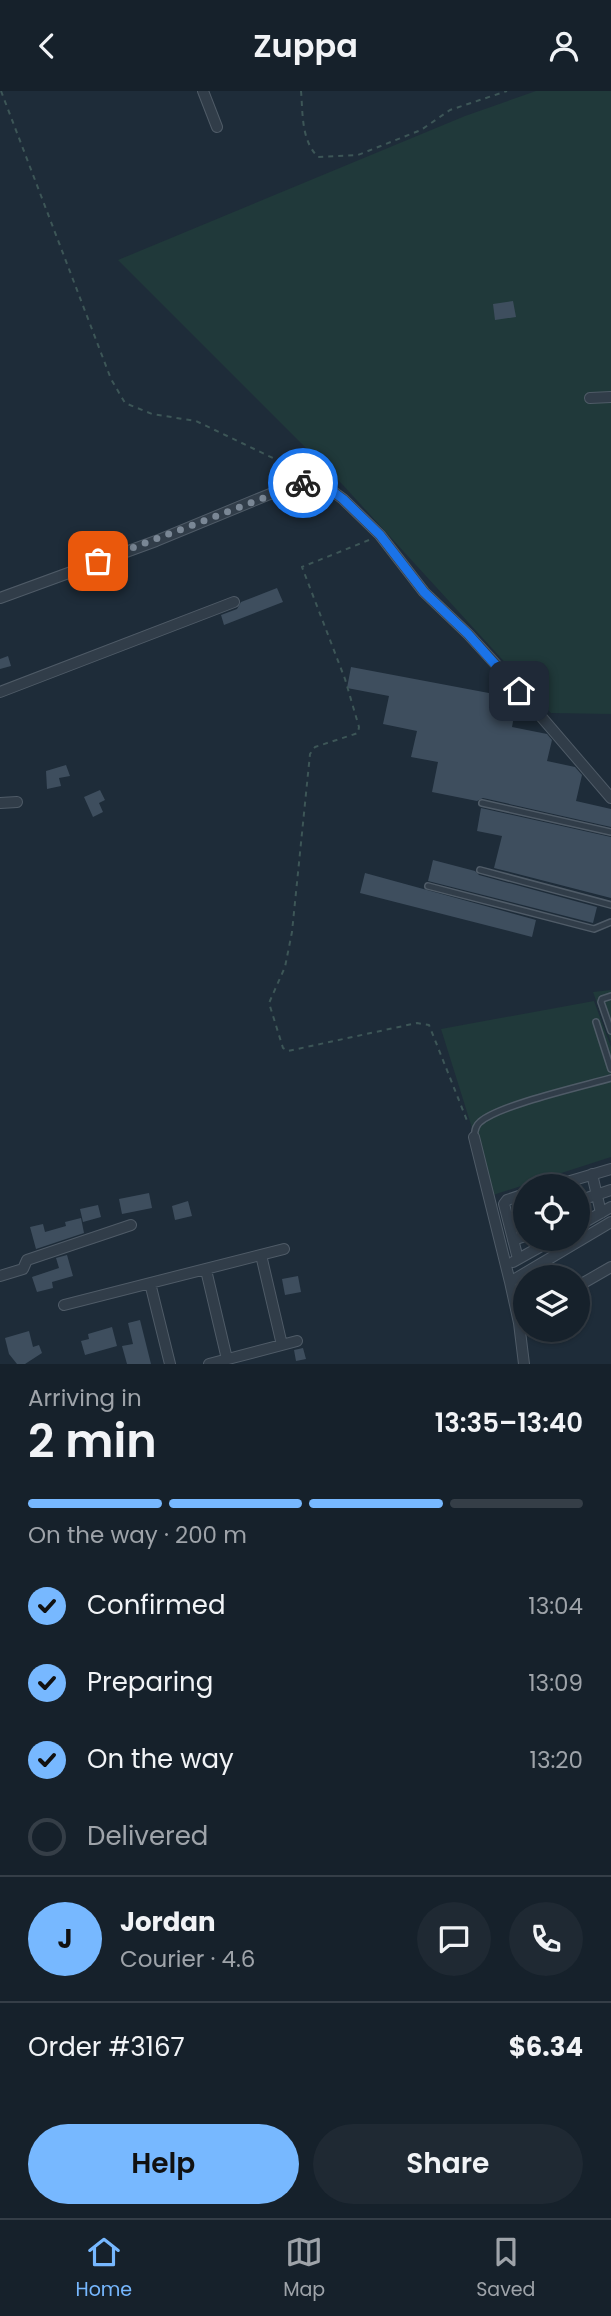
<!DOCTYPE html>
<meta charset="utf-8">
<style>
body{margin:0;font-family:Poppins,sans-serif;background:#1f2933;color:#f1f3f6;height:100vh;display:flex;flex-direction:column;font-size:26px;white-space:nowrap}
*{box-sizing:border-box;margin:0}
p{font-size:23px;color:#9ea3a9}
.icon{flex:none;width:38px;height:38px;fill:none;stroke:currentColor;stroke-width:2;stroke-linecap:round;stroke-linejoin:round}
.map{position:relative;height:1273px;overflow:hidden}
.panel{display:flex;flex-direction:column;background:#16212b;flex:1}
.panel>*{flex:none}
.buttons{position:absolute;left:513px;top:1083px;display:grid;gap:14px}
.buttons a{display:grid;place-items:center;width:77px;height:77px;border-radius:50%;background:#16212b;box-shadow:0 2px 5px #0004,0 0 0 2px #353e47;font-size:35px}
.pin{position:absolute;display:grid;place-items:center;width:60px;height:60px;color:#fff;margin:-30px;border-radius:14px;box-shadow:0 4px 10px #0006}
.courier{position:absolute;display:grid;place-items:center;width:70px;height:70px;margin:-35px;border:5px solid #1a73e8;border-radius:50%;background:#fff;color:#222;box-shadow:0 2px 9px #0007}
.headline em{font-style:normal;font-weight:600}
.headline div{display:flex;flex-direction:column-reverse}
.headline{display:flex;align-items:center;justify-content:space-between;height:119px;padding:0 28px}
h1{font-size:46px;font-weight:600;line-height:52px}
.bar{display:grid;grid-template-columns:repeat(4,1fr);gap:10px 7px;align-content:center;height:84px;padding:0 28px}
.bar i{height:9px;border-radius:5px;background:#353e47}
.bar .on{background:#77b8ff}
.bar p{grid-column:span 4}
.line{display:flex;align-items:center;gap:18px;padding:0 28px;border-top:2px solid #353e47}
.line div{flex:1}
.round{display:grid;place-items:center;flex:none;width:74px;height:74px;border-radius:37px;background:#1f2933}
ol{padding:0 28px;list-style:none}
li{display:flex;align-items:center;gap:21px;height:77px}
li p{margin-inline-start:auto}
li .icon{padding:7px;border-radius:50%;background:#77b8ff;color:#111;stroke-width:4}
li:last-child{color:#9ea3a9}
li i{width:38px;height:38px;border:4px solid #353e47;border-radius:50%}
.cta{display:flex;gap:14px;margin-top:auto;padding:14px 28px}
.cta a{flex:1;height:80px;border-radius:42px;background:#77b8ff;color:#111;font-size:28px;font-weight:600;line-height:80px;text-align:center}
.cta a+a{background:#1f2933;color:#f1f3f6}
header{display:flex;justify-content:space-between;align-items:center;height:91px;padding:0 28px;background:#16212b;font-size:32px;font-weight:600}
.tab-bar{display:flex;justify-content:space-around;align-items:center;height:98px;border-top:2px solid #353e47;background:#16212b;font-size:19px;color:#9ea3a9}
.tab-bar a{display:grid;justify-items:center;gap:4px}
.tab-bar .on{color:#77b8ff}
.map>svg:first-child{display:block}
.green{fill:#20393a}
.building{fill:#3e4e5e}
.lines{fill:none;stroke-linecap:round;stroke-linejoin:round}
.service-casing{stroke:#4f5b67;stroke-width:8}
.minor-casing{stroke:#4f5b67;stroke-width:12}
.path{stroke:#3d5657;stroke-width:2;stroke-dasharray:5 5;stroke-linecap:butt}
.service{stroke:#313d49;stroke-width:5}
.minor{stroke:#313d49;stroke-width:10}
.done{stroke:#7a8795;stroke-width:7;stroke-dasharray:0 12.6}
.route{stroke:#1a73e8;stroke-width:9}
</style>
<header><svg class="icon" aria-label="back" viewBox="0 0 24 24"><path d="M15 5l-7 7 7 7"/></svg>Zuppa<svg class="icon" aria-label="person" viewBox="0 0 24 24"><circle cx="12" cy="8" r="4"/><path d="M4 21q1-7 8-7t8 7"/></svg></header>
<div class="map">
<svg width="611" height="1273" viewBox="0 0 611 1273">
<rect width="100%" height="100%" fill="#1e2c39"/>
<path class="green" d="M536,0h75v623l-60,-1 -209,-229 -224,-224 347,-144z
M611,899v52l-18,-50z
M594,910l17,46v110l-118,38 -52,-166z"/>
<path class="building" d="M513,210l3,16 -21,3 -2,-16z
M277,497l6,14 -59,23 -3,-10 16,-6 4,-7z
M8,565l3,10 -11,3v-10z
M351,576l164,31 2,2 -5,27 35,7 5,6 -5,21 28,6 7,8 -6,26 35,8v18l-128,-29 -6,3 -45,-9 6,-30 -27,-5 6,-26 -34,-7 6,-28 -42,-8z
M66,674l4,11 -11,2 2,8 -14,3 -1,-18z
M100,699l5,10 -6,3 4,9 -10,5 -9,-20z
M481,717l130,29v61l-117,-30 8,-32 -25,-5z
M433,769l42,11 4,4 118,32 -4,16 -165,-42z
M365,782l171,47 -4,17 -172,-44z
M149,1102l3,15 -30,6 -3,-15z
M188,1110l4,15 -17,4 -3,-14z
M98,1114l3,12 -18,5 -3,-13z
M81,1127l3,15 -48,16 -6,-22 13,-3 2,8 21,-6 -1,-4z
M67,1164l6,21 -21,6 1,6 -16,4 -5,-15 27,-9 -3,-10z
M298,1185l3,16 -16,3 -3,-16z
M140,1229l11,44h-24l-5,-18 11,-2 -5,-21z
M112,1236l5,19 -32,9 -4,-14 8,-2 -1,-5z
M29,1240l4,16 6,-2 3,8 -17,11h-8l-8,-10 -4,-16z
M303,1257l3,11 -10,2 -2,-11z"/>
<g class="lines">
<g class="service-casing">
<path id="service" d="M482,712l129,29
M480,779l131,35
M428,795l166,43 17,-7
M611,905l-9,3 -1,3 10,29
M596,931l15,47
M474,1046c1,-6 1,-11 6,-15 19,-17 103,-36 131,-44"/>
</g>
<g class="minor-casing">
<path id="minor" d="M203,0l14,36
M590,307l21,-1
M0,507l156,-57 114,-47 46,-15 27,20 37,36 44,57 44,42 34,37 109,127
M0,601l234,-90
M0,712l17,-1
M474,1046l36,145 9,41 5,41
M592,1083l9,39
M550,1096l61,-18
M578,1110l33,-11
M508,1129l17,-4
M578,1135l33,-19
M513,1149l12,-4
M261,1164l21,90
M518,1168l-14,-55 3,-4 18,-6
M513,1171l41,-23
M206,1179l21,89
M0,1185l23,-7 4,-9 104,-35
M510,1191l101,-60
M150,1192l20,81
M578,1195l33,-19
M64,1214l220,-56
M209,1273l88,-23"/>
</g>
<path class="path" d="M1,0l110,288 14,24 27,11 44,7 106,51
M301,0c2,23 0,49 17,66l40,-2 63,-25 29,-20 57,-19
M369,449l-67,27 43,112 14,48 -1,6 -43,14 -5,7 -18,178 -7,35 -16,36 14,45 5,3 129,-28 12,2 39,98"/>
<use href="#service" class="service"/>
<use href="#minor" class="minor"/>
</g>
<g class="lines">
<path class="done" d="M98,470l205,-78"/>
<path class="route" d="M303,392l13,-4 27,20 37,36 44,57 44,42 51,57"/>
</g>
</svg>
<div class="buttons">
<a><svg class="icon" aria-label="locate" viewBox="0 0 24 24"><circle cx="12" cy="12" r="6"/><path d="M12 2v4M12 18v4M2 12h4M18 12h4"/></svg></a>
<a><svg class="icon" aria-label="layers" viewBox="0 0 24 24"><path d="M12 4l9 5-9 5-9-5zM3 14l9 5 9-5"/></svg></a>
</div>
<div class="pin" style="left:98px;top:470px;background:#ea580c"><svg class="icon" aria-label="bag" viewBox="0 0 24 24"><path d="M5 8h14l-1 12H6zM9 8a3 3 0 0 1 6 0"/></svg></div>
<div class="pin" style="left:519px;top:600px;background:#1f2937"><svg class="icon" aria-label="home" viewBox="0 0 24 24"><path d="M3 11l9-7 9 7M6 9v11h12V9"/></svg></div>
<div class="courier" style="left:303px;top:392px"><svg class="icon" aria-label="bike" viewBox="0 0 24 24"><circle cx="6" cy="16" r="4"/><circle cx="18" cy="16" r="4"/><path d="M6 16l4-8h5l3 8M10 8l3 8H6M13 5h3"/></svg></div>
</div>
<section class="panel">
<div class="headline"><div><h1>2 min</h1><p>Arriving in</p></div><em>13:35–13:40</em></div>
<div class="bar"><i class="on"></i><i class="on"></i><i class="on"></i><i></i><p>On the way · 200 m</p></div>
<ol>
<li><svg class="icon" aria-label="check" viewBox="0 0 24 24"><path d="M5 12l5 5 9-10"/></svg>Confirmed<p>13:04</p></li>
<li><svg class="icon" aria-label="check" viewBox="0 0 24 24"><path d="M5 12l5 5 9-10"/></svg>Preparing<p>13:09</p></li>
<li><svg class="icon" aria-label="check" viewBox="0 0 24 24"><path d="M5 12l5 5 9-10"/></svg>On the way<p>13:20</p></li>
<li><i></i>Delivered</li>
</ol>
<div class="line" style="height:126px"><b class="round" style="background:#77b8ff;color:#111">J</b><div><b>Jordan</b><p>Courier · 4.6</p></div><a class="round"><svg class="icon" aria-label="chat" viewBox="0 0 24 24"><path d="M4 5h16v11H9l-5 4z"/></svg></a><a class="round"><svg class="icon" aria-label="phone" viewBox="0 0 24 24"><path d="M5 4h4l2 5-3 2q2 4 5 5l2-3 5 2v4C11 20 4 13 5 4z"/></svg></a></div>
<div class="line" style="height:91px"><div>Order #3167</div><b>$6.34</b></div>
<div class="cta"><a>Help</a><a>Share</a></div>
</section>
<nav class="tab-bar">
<a class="on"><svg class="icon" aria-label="home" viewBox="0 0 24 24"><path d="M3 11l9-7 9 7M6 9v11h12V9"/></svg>Home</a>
<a><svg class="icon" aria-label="map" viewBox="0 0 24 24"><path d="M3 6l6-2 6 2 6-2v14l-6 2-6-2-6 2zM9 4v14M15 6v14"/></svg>Map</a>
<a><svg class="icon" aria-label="saved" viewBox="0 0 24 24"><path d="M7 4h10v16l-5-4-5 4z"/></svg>Saved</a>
</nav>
